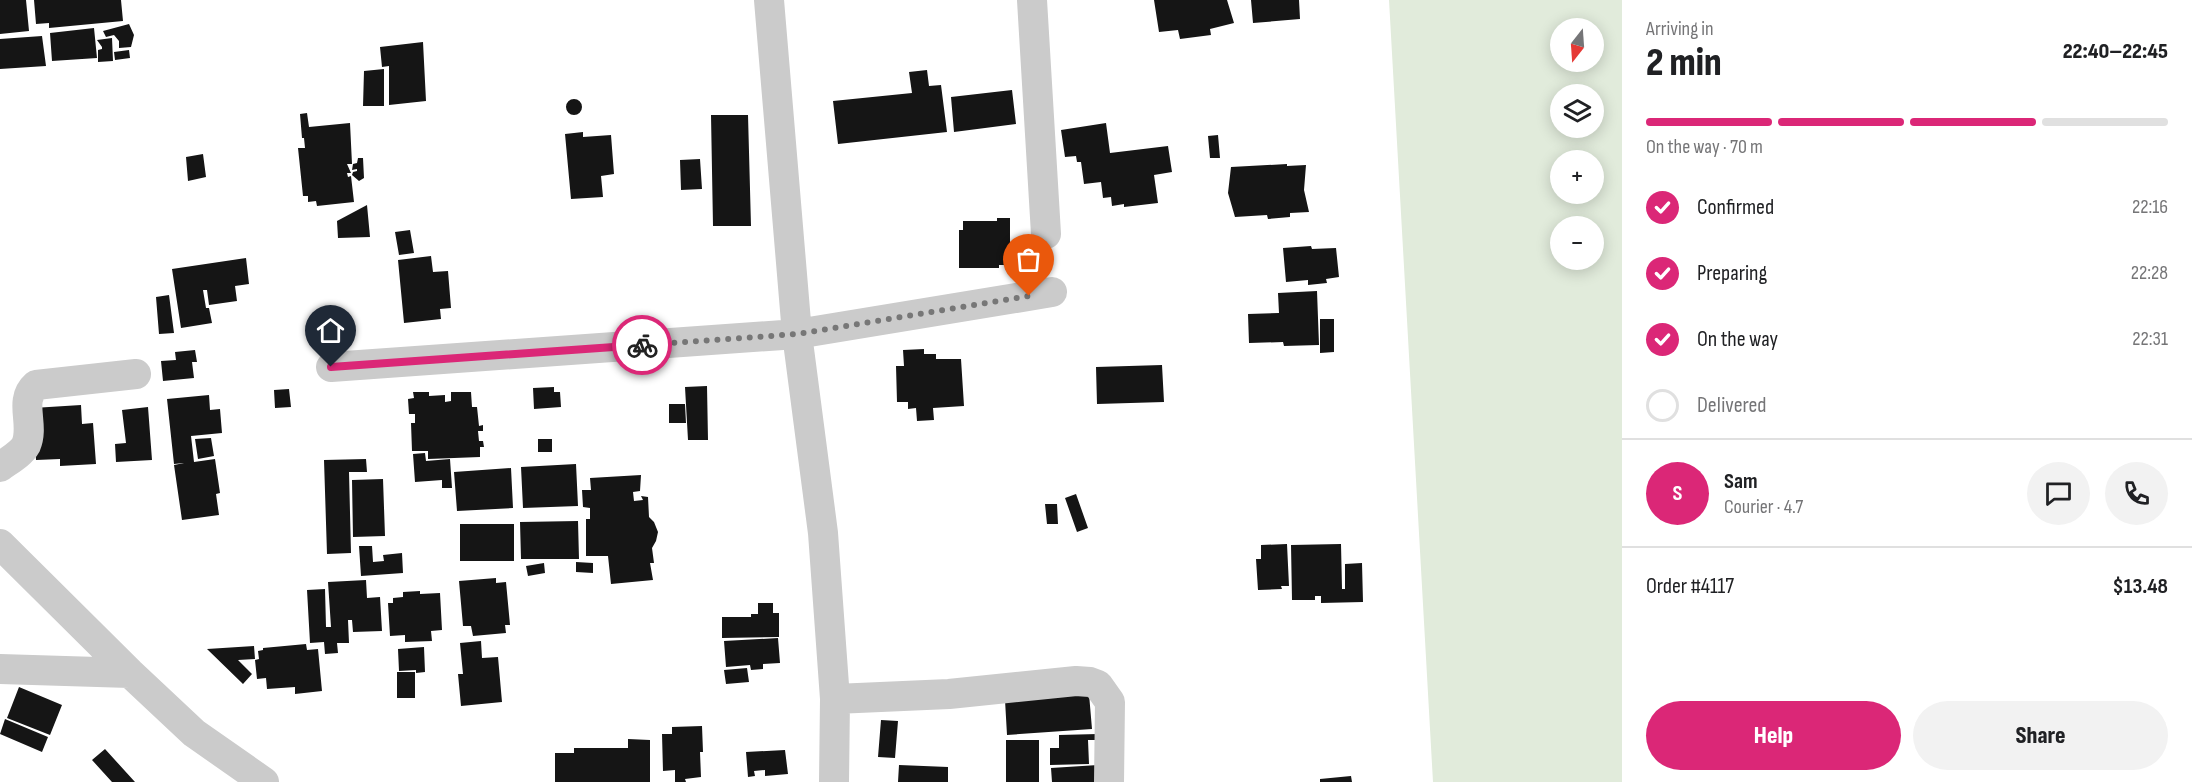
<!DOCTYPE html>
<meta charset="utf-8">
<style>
body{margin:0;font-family:"Sofia Sans Condensed",sans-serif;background:#f2f2f2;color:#202124;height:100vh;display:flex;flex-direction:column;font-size:22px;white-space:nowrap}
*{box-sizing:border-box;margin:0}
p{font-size:20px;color:#757577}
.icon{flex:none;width:33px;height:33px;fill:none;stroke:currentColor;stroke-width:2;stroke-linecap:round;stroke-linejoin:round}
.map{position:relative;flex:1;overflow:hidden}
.drawer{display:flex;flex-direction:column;background:#fff;width:570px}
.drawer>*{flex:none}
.needle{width:39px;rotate:197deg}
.tools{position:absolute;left:1550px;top:18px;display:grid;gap:12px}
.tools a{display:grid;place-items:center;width:54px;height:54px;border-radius:50%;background:#fff;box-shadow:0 3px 15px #0003;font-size:30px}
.pin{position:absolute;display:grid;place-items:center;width:51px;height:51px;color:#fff;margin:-62px -26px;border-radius:50% 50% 50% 0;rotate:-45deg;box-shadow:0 0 6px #0007}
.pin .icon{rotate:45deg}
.courier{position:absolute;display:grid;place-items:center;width:60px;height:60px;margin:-30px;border:4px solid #db2777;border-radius:50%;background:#fff;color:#222;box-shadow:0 2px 8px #0007}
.head em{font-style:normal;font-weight:800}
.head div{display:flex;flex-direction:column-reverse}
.head{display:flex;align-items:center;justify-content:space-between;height:102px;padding:0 24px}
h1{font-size:39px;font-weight:800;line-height:45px}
.bar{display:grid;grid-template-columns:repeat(4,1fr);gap:9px 6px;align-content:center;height:72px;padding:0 24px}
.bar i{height:8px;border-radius:4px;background:#e0e0e0}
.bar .active{background:#db2777}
.bar p{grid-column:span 4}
.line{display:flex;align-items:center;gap:15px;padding:0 24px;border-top:2px solid #e0e0e0}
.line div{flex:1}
.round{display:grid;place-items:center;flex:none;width:63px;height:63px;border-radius:32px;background:#f2f2f2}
ol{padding:0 24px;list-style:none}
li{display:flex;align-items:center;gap:18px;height:66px}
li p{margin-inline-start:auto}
li .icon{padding:6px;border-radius:50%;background:#db2777;color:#fff;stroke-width:4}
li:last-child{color:#757577}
li i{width:33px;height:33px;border:3px solid #e0e0e0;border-radius:50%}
.button{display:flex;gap:12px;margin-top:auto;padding:12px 24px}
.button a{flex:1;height:69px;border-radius:36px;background:#db2777;color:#fff;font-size:24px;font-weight:800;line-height:69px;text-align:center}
.button a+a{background:#f2f2f2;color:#202124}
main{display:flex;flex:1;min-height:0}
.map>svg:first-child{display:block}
.green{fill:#e1ebdb;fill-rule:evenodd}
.building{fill:#151515}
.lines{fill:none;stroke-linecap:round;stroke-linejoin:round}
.minor{stroke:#cbcbcb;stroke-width:30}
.done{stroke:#777;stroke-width:6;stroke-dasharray:0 10.8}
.route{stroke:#db2777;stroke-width:8}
</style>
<main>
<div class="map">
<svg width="1622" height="782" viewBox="0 0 1622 782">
<rect width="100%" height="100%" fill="#fff"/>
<path class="green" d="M1389,0h233v782h-189zM1560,28h33v34h-33zM1560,94h33v34h-33zM1560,160h33v34h-33zM1560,226h33v34h-33z"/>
<path class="building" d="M0,0h26l3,31 -29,3z
M34,0h87l2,21 -74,7v-5l-13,1z
M1154,0h73l7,23 -24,6 1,6 -31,4 -2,-9 -19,2z
M1251,0h48l1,19 -47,4z
M129,24l5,11 -3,12 -12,1v-7l-5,-6 -8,2 -3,-6z
M94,28l3,30 -45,3 -2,-28z
M42,36l4,30 -46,3v-30z
M112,38l1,23 -15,1v-12l4,-1v-2l-5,-7z
M423,42l3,59 -37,4v-39l-7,1 -2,-20z
M129,50l1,8 -15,2 -1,-8z
M384,69v37h-21l1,-35z
M927,70l2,16 12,-1 6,47 -109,12 -5,-43 79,-8 -3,-21z
M1012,90l4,34 -62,8 -3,-35z
M566 107a8 8 0 1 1 16 0a8 8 0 1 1-16 0Z
M307,113l2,14 41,-4 2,41h-5l4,9h-4l1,4 3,-1 3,26 -37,4 -1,-5 -8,1v-6h-5l-5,-48h7l-1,-10h-2l-2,-24z
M711,115h37l3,111h-38z
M1106,123l4,30 58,-7 4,26 -18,3 4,28 -34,4v-3l-12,2 -1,-9 -8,1 -2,-16 -17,2 -3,-22h-4l-1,-6 -11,1 -4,-27z
M583,132v5l28,-2 3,39 -13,2 2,21 -32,2 -6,-65z
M1218,135l2,23h-10l-2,-22z
M203,154l3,23 -18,4 -2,-24z
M358,158h5l1,20 -5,3 -7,-6 1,-3 4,-1v-2l-5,1 1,-6 4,-1z
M700,159l2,30 -21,1 -1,-30z
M1287,164v2l19,-1 -2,25 5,22 -19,1v4l-22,2 -1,-4 -32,2 -7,-24 3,-26z
M367,205l3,32 -32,1 -1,-17z
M997,218h13v47h-11v3h-40v-38h4v-9h34z
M410,230l4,23 -15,2 -4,-23z
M1311,246l1,3 24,-1 3,29 -13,2 1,4 -19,2v-5l-22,2 -3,-34z
M431,256l2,16 15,-1 3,37 -11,1 1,10 -37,4 -6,-63z
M246,258l3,26 -14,2 2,15 -28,4 -2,-15h-4l3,18h3l3,15 -31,5 -9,-59z
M1317,291l2,54 -35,1 -1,-4 -34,1 -1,-29 31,-1 -1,-20z
M169,295l5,38 -15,1 -3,-37z
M1320,319h14v33l-14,1z
M924,349v5h12v5h25l3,47 -31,2 1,12 -17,1 -1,-13 -8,1v-7h-11l-1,-36h8l-1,-16z
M195,350l2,12h-5l2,16 -31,3 -2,-20 15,-1 -1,-8z
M1162,365l2,37 -67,2 -1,-37z
M707,386l1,54h-20l-3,-53z
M554,387v5h6l1,15 -27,2 -1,-21z
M289,389l2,18 -16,1 -1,-18z
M413,392h16v4l16,-1v7l6,-1v-9h20l1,15h5l2,19 4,-1v6h-5l1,10h4l1,6h-4v10l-52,2v-8h-16l-1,-28h4v-9h-6l-1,-15 6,-1z
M209,395l1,15 10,-1 2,24 -31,3 3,26 21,-3 5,34 -4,1 3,21 -37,5 -8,-55 10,-2 -10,1 -7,-65z
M669,404h16l1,19h-17z
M81,405l1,19 11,-1 3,41 -36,2v-7l-24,1 -3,-52z
M148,407l4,53 -36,2 -1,-18 11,-1 -4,-33z
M211,438l3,18 -16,3 -3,-20z
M538,439h14v13h-14z
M425,453l1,8 24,-2 2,29h-10v-8l-27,2 -2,-28z
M366,459l1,13h-18l2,81 -24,1 -3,-94z
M576,464l2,42 -55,2 -2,-41z
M511,468l2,40 -56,3 -3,-39z
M641,475l-1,16 -7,1 1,9 9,-1 -2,-4 7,1 1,20 5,5 4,10 -2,9 -4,7 2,15h-4l3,17 -42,4 -3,-28h-22v-37h4v-11l-7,-1 -1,-17h9l-1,-12z
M383,479l2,57 -32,1 -1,-57z
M1076,494l12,34 -11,4 -12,-34z
M1045,504h12l1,20h-11z
M578,521l1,38h-58l-1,-37z
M460,524h54v37h-54z
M1287,544l2,42h-8l1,3 -24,1 -2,-31h5v-14z
M1341,544l1,45h3v-25l17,-1 1,39 -42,1v-7h-6v4h-23l-1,-55z
M359,546h13l1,16 11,-1 -1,-6 19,-2 1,20 -42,3z
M576,562l17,1v10l-17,-1z
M544,563l1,10 -17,3 -2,-10z
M496,578v5l10,-1 4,43h-5l1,8 -33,3 -2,-10h-8l-4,-45z
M366,580l1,18 13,-1 2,34 -29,1 -1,-12h-4l1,23h-12l1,10 -13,1 -1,-12 -14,1 -3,-53 18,-1 1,38h5l-3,-45z
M420,591v3l20,-1 2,37 -11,1 1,10 -27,1v-7l-15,1 -2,-33h5v-5l10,-1v-5z
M758,603h15v10h6v24l-57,1v-21h29v-3h7z
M778,638l2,25 -17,1v5l-12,1 -1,-5 -24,2 -2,-26z
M481,641l1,17 16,-1 4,45 -41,4 -3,-32h5l-3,-31z
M306,644l1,6 11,-1 4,42 -27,3v-7l-28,2 -1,-11 -9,1 -2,-19 4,-1 -1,-8 5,-1v-2z
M254,646l1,13 -17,1 14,14 -9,10 -36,-35z
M424,647l1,25 -9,1v-3l-17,1 -1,-22z
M747,668l2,14 -23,2 -2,-14z
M397,672h18v26h-18z
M19,687l43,18 -12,30 -43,-17z
M1089,694l3,35 -85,6 -2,-35z
M5,719l43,18 -6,15 -42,-18z
M881,720l17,1 -3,37 -17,-1z
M702,726l1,26h-3l1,25 -16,2 1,3h-11v-12l-12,1 -1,-37h10v-7z
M1098,734l-1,6h-9l1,24 -39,1v-17h9v-13z
M628,739l22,1v42h-95v-29h19v-5h54z
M1006,740h33v42h-33z
M105,749l30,33h-23l-20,-22z
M785,750l3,24 -23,2v-6l-11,1 1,5 -7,1 -2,-25z
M899,765l49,2v15h-50z
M1098,765l2,17h-48l-1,-14z
M1351,776l1,6h-32v-3z"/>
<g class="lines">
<path class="minor" d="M769,0l28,334 26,199 12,166 -1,83
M1032,0l14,234
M331,367l466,-33 255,-42
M0,467c8,-6 21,-13 26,-22 9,-21 -8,-44 10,-60l100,-11
M0,544l130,129 64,60 70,49
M0,669l130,4
M835,699l114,-5 127,-13 14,1 8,3 12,17 -1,80"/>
</g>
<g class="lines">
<path class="done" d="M642,345l156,-11 231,-38"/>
<path class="route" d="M331,367l311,-22"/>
</g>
</svg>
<div class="tools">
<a><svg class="needle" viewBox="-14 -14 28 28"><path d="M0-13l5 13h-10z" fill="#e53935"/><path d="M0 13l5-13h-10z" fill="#757577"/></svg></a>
<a><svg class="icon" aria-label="layers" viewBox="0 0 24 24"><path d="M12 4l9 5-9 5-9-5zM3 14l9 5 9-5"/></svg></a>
<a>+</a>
<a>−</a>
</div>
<div class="pin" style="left:1029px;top:296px;background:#ea580c"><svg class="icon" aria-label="bag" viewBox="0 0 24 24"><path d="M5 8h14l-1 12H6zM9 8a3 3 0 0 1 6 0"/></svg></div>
<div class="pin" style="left:331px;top:367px;background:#1f2937"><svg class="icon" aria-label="home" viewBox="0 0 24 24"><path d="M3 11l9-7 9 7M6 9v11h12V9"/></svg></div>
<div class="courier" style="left:642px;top:345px"><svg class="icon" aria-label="bike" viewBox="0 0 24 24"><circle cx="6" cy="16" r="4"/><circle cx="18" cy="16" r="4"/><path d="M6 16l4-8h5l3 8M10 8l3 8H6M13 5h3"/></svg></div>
</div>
<section class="drawer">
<div class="head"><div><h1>2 min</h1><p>Arriving in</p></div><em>22:40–22:45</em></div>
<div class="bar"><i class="active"></i><i class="active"></i><i class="active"></i><i></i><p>On the way · 70 m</p></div>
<ol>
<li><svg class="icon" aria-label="check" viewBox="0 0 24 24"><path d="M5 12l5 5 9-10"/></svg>Confirmed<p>22:16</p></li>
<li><svg class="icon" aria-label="check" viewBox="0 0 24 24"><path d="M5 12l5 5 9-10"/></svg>Preparing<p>22:28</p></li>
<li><svg class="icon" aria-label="check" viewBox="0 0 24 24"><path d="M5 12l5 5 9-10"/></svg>On the way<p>22:31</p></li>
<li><i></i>Delivered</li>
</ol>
<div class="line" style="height:108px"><b class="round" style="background:#db2777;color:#fff">S</b><div><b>Sam</b><p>Courier · 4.7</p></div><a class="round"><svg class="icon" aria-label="chat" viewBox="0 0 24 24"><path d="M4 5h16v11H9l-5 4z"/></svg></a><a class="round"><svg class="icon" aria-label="phone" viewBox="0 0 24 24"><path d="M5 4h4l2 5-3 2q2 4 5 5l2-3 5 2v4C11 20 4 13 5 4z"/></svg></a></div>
<div class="line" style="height:78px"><div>Order #4117</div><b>$13.48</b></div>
<div class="button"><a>Help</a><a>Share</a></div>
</section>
</main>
